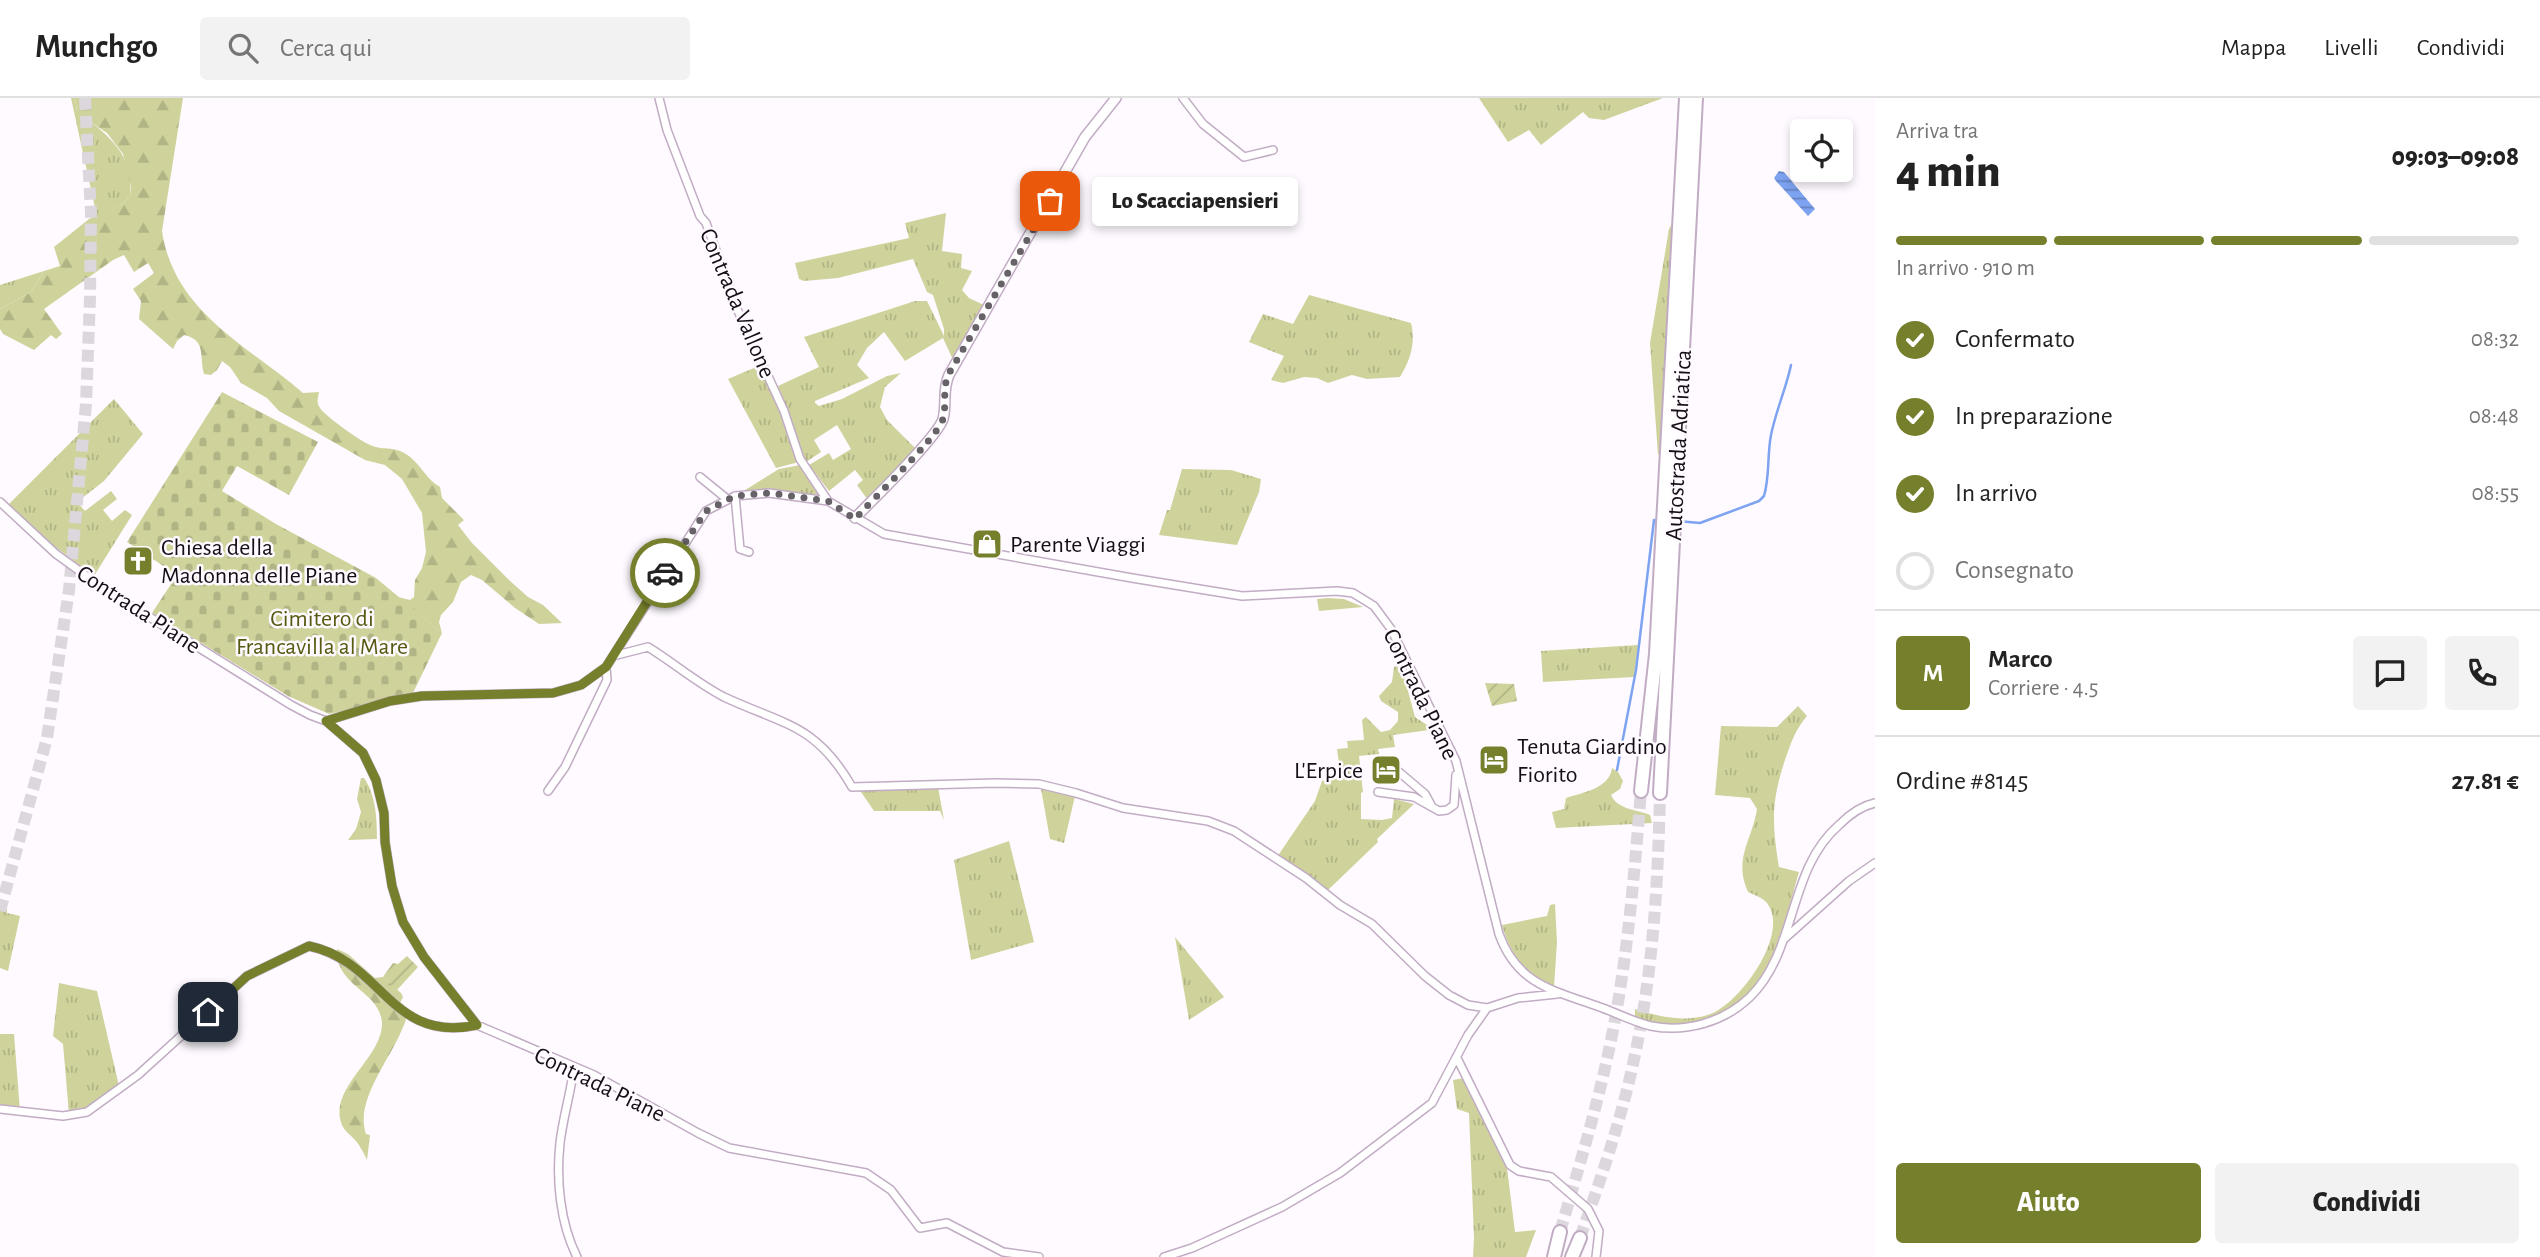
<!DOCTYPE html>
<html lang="it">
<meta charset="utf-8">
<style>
body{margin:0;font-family:"Alegreya Sans",sans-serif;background:#f2f2f2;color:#222;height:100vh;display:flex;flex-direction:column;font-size:26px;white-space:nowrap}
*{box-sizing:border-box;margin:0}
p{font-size:23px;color:#767676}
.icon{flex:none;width:38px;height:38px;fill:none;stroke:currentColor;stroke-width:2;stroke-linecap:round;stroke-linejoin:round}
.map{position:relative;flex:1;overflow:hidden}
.details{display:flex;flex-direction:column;background:#fff;width:665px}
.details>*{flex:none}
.buttons{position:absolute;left:1790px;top:21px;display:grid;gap:14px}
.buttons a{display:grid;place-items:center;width:63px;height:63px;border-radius:7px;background:#fff;box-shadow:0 4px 10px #0003;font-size:35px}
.pin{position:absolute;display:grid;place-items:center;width:60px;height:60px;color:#fff;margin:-30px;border-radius:14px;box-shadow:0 4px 10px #0006}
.courier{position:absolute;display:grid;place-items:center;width:70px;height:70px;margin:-35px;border:5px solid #767f2b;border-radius:50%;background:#fff;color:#222;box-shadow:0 2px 9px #0007}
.bubble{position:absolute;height:49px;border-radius:7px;background:#fff;box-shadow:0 4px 10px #0003;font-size:23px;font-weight:800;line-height:49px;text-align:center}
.overview em{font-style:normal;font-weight:800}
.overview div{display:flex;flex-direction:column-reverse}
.overview{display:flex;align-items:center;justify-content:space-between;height:119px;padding:0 21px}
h1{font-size:46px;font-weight:800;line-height:52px}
.bar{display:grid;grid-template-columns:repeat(4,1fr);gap:10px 7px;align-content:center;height:84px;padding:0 21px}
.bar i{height:9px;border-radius:5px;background:#e0e0e0}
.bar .current{background:#767f2b}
.bar p{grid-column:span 4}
.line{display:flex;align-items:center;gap:18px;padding:0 21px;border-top:2px solid #e0e0e0}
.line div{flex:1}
.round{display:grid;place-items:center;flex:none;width:74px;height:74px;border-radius:7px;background:#f2f2f2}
ol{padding:0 21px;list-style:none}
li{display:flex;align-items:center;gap:21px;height:77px}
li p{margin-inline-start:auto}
li .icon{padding:7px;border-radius:50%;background:#767f2b;color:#fff;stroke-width:4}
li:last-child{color:#767676}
li i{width:38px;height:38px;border:4px solid #e0e0e0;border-radius:50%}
.action{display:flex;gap:14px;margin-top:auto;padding:14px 21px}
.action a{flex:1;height:80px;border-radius:7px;background:#767f2b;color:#fff;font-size:28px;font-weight:800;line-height:80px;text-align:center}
.action a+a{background:#f2f2f2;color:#222}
header{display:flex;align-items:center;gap:42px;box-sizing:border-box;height:98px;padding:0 35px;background:#fff;border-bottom:2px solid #e0e0e0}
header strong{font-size:33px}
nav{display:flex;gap:38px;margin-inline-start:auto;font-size:24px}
.search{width:490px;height:63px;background:#f2f2f2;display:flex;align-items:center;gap:18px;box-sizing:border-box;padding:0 24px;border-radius:7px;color:#767676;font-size:26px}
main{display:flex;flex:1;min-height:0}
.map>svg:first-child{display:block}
.grass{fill:url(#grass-tufts)}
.forest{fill:url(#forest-firs)}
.cemetery{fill:url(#cemetery-stones)}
.garden{fill:url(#garden-furrows)}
.water{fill:url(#water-rules)}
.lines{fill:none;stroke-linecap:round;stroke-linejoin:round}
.stream{stroke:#7da3f1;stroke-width:2.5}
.trunk-tunnel{stroke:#dbd7dc;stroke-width:12;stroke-dasharray:12 6;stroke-linecap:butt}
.motorway-tunnel{stroke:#dbd7dc;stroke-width:12;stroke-dasharray:12 6;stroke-linecap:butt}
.minor-casing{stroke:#c1acc4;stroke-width:10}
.tertiary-casing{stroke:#c1acc4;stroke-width:12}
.motorway-casing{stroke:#c1acc4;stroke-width:16}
.minor{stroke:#fff;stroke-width:7}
.tertiary{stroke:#fff;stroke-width:9}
.motorway{stroke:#fff;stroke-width:12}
.done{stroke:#676168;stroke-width:7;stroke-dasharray:0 12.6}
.route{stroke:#767f2b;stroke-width:9}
.labels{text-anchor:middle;stroke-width:5;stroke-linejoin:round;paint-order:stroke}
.street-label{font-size:24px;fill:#150e16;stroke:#fefaff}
.poi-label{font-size:24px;fill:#150e16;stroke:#fefaff;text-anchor:start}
.park-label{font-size:24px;fill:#575910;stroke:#fefaff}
</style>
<header>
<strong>Munchgo</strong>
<div class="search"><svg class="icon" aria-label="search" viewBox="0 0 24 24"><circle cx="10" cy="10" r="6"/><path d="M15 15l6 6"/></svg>Cerca qui</div>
<nav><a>Mappa</a><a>Livelli</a><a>Condividi</a></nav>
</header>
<main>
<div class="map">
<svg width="1875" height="1159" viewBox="0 0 1875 1159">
<defs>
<pattern id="grass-tufts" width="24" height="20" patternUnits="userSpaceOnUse" patternTransform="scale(1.75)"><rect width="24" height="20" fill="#cfd39b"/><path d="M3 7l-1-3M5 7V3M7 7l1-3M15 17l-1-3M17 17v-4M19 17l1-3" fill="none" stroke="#b1b485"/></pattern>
<pattern id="forest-firs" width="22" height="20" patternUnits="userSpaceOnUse" patternTransform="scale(1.75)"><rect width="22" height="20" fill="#cfd39b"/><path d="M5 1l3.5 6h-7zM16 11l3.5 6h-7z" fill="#b1b485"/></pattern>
<pattern id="cemetery-stones" width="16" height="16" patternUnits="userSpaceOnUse" patternTransform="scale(1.75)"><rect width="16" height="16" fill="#cfd39b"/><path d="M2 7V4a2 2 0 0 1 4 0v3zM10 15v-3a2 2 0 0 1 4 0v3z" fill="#b1b485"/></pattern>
<pattern id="garden-furrows" width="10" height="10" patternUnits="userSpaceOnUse" patternTransform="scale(1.75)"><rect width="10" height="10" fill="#cfd39b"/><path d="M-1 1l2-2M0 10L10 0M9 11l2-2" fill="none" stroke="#b1b485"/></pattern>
<pattern id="water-rules" width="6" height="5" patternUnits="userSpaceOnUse" patternTransform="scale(1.75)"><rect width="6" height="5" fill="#7da3f1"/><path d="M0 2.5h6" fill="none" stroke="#6583c2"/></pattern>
</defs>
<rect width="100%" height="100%" fill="#fefaff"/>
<path class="grass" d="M71,0h4l2,13c30,24 57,41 53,85l-8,8 -25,13z
M1479,0h184l-59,22 -15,-2 -6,-6 -42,33 -12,-15 -21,12z
M946,115l-4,38 20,3 -1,14 11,3 -10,19 7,8 17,8 -32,56 -11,-24 -38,23 -21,-29 -17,16 -10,17 12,13 -54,23v2l4,3 23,-7 45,-23 14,-3 -16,14 -5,20 7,13 30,30 -49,50 -11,-15 6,-5 -8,-10 -26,21 -20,-26 20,-12 4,7 18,-11 -14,-24 -23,15 7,12 -15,10 -28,-76 41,-19 -15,-30 111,-36h12l17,35v-7l-11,-34 -6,-3 -14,-33 -75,19 -34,3 -5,-2 -4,-16 114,-25 -4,-15z
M1673,124l-12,228 -3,5 -8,-112 19,-114z
M44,173l-13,21 -31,17v-24z
M1309,197l102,28c5,21 -1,37 -11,54l-33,2 -15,-4 -24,8 -11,-5 -13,-1 -21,6 -12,-3 13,-24 -35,-14 14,-28 30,10z
M761,267l19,39 19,58 -23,6 -48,-89z
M114,301l29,35 -39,47 -27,21 8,9 26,-20 6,8 -14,11 9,11 13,-11 7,5 -38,61 -48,-36 -38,-35z
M800,367l20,25 -3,5 -75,-3 37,-23z
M1182,371l49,1 30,9 -2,13 -22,53 -78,-10 8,-25h3z
M1328,500l16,1 19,8 -44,4 -2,-12z
M1638,547l-4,32 -91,5 -2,-31z
M1400,566l11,21 -3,6 7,26 12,8 2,5 -36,5 2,12 -17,2 1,5 -20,2 4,36 -2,1v26l21,1 10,-2 2,-19 20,5 -37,35 1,3 -51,49 -50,-34 38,-56 7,-20 19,-3 -4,-29 11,-1 -1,-7 17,-1 -2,-20 4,-3 15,15 9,-2 8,-9v-9l-17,-11 -2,-5 13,-14 2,-15z
M1798,608l9,10c-12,14 -16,27 -22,44 -14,42 -13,63 -6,107l20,5c-16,54 -26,124 -86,145 -34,12 -44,11 -78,2v-10c25,8 55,15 80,3 28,-14 75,-79 52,-109 -5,-6 -13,-8 -19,-11 -15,-34 4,-51 9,-83l-7,-11 -35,-3 6,-69 56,1z
M1612,670l6,4 5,9 -3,8 -9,6c7,15 25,14 39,20l2,8 -96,5 -4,-16 12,-3 2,-11c16,-5 44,-10 46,-30z
M361,680h3c12,17 13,41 13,61l-29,1 8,-11 5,-17 -4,-13z
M938,689l6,33 -4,-9h-66l-15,-22z
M1041,691l34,7 -11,47 -14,-4z
M1009,743l25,101 -63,18 -17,-100z
M1555,806l2,38 -3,45c-28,-13 -44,-32 -52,-62l45,-9 3,-11z
M0,807l7,2v6l13,3 -12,55 -8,-3z
M1175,839l49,60 -35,23z
M59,885l38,8 22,95 3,4 -33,24h-20l-6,-70 -10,-8z
M0,936h14l6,77 -20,-7z
M1464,980l30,57 13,33 8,64 21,-2 -10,27h-53l1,-19 -5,-125 -12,-4 -4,-29z"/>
<path class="forest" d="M75,0h108l-21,133c12,81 85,114 141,162l16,-1c-1,6 -3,10 1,16 4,7 39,32 48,36 15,8 24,0 41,12 12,9 18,24 31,31l2,11 22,22 -6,5 14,18 37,37 19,17 15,8 19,18 -23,1 -24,-16 -33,-28 -11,-5 -10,7 -8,20 -12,13 -2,7 3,11 -44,-36 12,3 4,-3 1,-17 7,-12 4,-16 -4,-39 -20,-34 -17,-14 -20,-5 -86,-49 -12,-13 -26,-15 -11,-16 -8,-6 -5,9 -6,5 -7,-1c-5,-17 3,-34 -20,-39l-7,6 -4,8 -34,-30 2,-18 -8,-12 21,-16 -6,-10 -14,9 -10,-17 -11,5 -69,49 18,25 -6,5 -5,-4 -17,15 -31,-16 -3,-5v-20l31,-17 13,-21 16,-5 -6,-19 35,-28 33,-15 8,-8 1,-9 -8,-33 -16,-21 -15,-10 -8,2 -7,-14z
M337,851l11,5 27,24 8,-1 18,16 2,4 -3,6 8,9c-9,40 -55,84 -42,122l4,1 -3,25c-3,-6 -6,-13 -11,-19 -4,-5 -11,-9 -14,-16 -15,-37 41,-67 40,-102 -2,-33 -47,-36 -45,-74z"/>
<path class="cemetery" d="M222,294l96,50 -29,53 -52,-29 -15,25 54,33 100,54 66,55 -30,62 -83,19 -41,-18 -136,-83 25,-38 -50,-33z"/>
<path class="garden" d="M1485,585l29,1 3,17 -25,5z
M407,858l11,11 -21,23 -14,-13 10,-14 5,1z"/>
<path class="water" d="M1779,73l5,1 31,37 -7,7 -32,-35 -2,-3z"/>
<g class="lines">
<path class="stream" d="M1677,423l23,2 59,-22 5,-5c6,-20 3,-41 7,-61 5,-25 15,-46 20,-70
M1617,672l19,-100 18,-150h6"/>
<path class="trunk-tunnel" d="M0,813l47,-173 22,-148 17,-186 4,-106 1,-85 -6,-115"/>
<path class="motorway-tunnel" d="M1560,1134c21,-72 43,-144 56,-218 13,-74 19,-148 25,-223
M1580,1140c20,-57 40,-114 53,-174 20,-89 25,-180 27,-271"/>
<g class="minor-casing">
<path id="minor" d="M659,0l8,32 33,86 6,7 32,88 46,100 16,48 28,42
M1183,0l20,26 41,33 29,-7
M700,379l27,22
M735,398l5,53 9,3
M0,404l56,52 50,36 185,115 19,10 16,6 37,32 13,27 8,33 1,29 7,44 11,36 21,35 53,68 117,50 104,58 31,15 137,25 25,17 29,38 27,-5 56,29 36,5
M613,558l35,-9c26,16 49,36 76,50 60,28 92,27 128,90l143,-4 44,1 37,9 47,15 85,13 26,10 72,47 34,27 32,19 53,52 24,19 19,10 19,3
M326,623l64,-20 32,-5 131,-3 28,-8 25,-18 100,-156 29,-15 34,-3 59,8 56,33 248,44 110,18 95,-5 16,2 21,13 17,23 65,132 43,173c18,50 53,56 98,72 18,6 36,16 54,20 35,7 73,-4 99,-29 48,-47 37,-127 89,-172 10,-10 22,-19 36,-22
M1399,674l26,22 6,11
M548,693l17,-24 42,-87 -1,-13
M1378,694l36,5 25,14 8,-1 7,-5 2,-30
M1783,842l66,-59 26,-18
M1457,960l53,107 9,6 32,6 37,32 11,22 -3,26
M574,969c-3,25 -11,50 -14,76 -4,37 0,80 17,114
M0,1011l63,7 24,-4 51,-37 109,-99 62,-30c74,16 82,98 168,79
M1164,1159l28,-9 90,-41 58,-34 92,-70 36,-68 19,-27 31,-10 39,-4"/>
</g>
<g class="tertiary-casing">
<path id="tertiary" d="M855,420c17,-18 82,-80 88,-99 4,-15 -1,-28 6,-44l136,-238 31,-39"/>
</g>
<g class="motorway-casing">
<path id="motorway" d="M1641,693l15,-137 30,-556
M1660,695l36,-695
M1554,1159l6,-25
M1572,1159l8,-19"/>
</g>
<use href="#minor" class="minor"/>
<use href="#tertiary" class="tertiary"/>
<use href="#motorway" class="motorway"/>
</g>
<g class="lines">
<path class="done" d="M665,475l41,-62 29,-15 34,-3 59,8 27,18c17,-19 82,-81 88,-100 4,-15 -1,-28 5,-44l102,-174"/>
<path class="route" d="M208,914l39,-36 62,-30c74,15 81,98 168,79l-53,-68 -21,-35 -11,-36 -7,-44 -1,-29 -8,-33 -13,-27 -37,-32 64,-20 32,-5 131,-3 28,-8 25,-18 59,-94"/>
</g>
<defs>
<g id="shop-square" transform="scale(1.575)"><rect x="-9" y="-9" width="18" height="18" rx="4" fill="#767f2b" stroke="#fefaff"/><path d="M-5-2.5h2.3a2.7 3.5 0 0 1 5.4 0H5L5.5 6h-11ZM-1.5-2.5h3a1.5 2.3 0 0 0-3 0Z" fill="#fff"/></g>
<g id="church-square" transform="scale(1.575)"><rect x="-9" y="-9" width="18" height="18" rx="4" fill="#767f2b" stroke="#fefaff"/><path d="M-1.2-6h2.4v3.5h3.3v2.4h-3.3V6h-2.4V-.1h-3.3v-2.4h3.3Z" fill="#fff"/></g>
<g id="hotel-square" transform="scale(1.575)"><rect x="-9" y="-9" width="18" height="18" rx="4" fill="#767f2b" stroke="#fefaff"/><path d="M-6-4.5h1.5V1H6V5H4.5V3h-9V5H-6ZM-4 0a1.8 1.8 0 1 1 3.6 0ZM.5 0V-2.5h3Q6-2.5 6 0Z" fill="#fff"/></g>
</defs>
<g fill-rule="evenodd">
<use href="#shop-square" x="987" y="446"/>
<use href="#church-square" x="138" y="463"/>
<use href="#hotel-square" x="1494" y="662"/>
<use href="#hotel-square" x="1386" y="672"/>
</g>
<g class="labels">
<g class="street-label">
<text transform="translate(738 205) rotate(67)" y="8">Contrada Vallone</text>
<text transform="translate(1678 347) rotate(-87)" y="8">Autostrada Adriatica</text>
<text transform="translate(139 511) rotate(33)" y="8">Contrada Piane</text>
<text transform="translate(1421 596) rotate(64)" y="8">Contrada Piane</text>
<text transform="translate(600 986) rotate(26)" y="8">Contrada Piane</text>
</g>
<g class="poi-label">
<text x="1010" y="454">Parente Viaggi</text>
<text x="161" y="457">Chiesa della<tspan x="161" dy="28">Madonna delle Piane</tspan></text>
<text x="1517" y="656">Tenuta Giardino<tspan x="1517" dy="28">Fiorito</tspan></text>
<text x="1363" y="680" text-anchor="end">L'Erpice</text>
</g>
<g class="park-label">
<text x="322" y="528">Cimitero di<tspan x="322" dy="28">Francavilla al Mare</tspan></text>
</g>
</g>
</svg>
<div class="buttons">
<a><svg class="icon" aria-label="locate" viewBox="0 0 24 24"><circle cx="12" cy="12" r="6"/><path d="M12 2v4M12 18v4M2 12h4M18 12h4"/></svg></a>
</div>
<div class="pin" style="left:1050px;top:103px;background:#ea580c"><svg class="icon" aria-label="bag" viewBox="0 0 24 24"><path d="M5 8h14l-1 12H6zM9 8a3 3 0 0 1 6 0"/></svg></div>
<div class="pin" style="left:208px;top:914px;background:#1f2937"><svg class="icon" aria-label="home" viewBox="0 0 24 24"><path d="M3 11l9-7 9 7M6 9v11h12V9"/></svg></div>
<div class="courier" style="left:665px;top:475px"><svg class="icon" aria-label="car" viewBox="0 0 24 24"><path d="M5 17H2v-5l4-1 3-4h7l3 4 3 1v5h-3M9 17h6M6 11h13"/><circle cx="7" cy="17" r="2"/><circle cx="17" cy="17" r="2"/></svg></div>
<div class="bubble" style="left:1092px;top:79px;width:206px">Lo Scacciapensieri</div>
</div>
<section class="details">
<div class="overview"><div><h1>4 min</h1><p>Arriva tra</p></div><em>09:03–09:08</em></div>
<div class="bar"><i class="current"></i><i class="current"></i><i class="current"></i><i></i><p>In arrivo · 910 m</p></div>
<ol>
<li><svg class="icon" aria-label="check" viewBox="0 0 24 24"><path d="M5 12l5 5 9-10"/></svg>Confermato<p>08:32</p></li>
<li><svg class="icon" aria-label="check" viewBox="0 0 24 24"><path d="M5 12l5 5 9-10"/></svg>In preparazione<p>08:48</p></li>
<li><svg class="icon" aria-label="check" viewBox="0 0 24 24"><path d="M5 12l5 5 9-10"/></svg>In arrivo<p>08:55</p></li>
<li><i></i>Consegnato</li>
</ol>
<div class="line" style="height:126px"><b class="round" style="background:#767f2b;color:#fff">M</b><div><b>Marco</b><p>Corriere · 4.5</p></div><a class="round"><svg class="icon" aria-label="chat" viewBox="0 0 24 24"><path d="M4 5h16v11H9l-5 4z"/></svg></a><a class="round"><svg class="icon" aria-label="phone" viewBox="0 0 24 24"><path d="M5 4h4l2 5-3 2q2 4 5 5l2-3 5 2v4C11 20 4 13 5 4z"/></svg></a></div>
<div class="line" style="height:91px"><div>Ordine #8145</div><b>27.81 €</b></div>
<div class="action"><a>Aiuto</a><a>Condividi</a></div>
</section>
</main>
